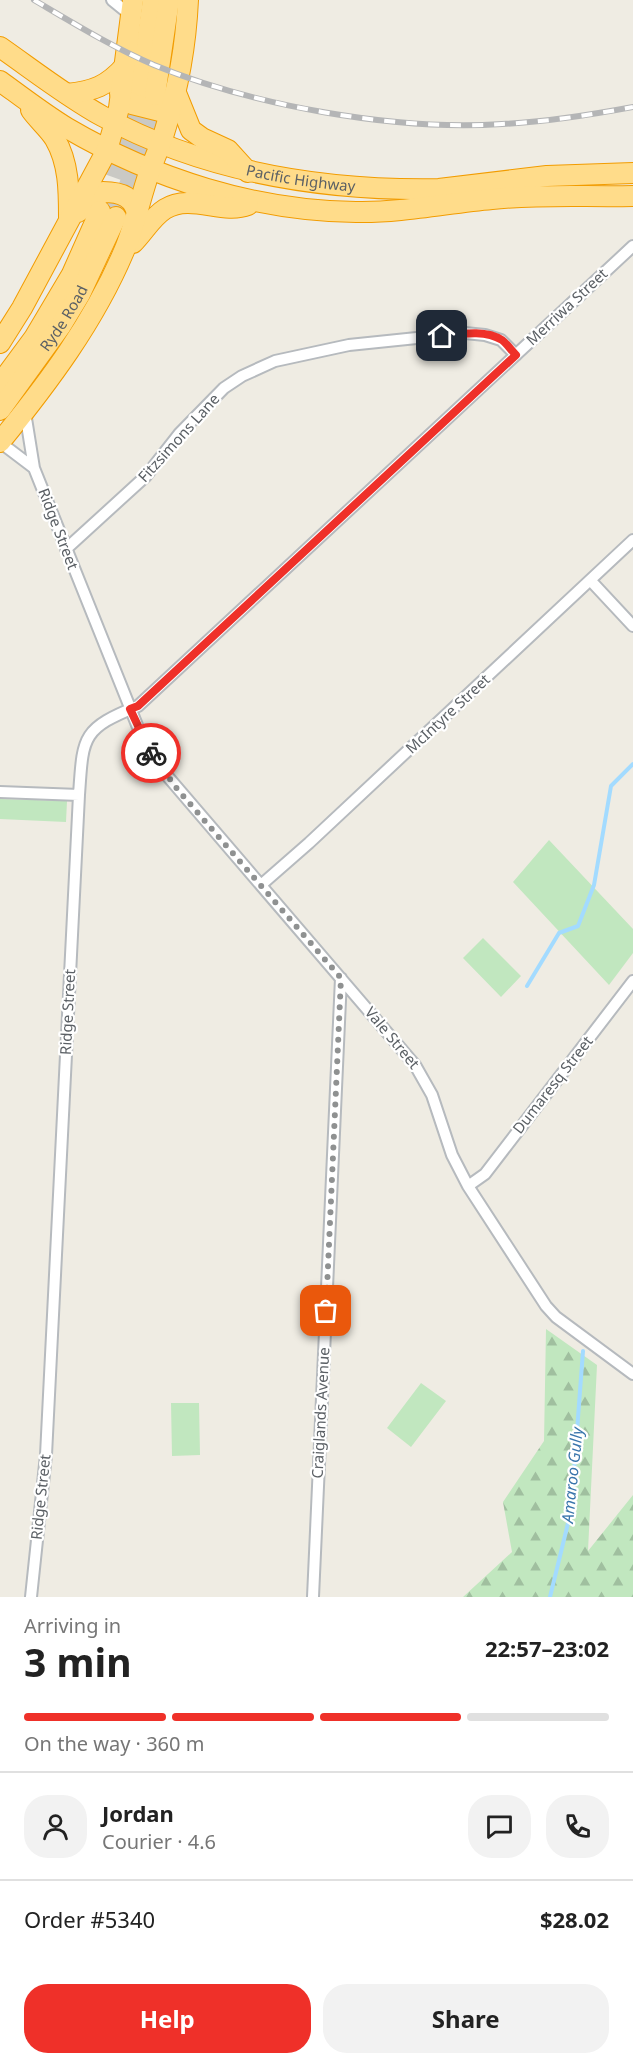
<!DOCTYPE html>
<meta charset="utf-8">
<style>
body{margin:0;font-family:"Noto Sans",sans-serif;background:#f2f2f2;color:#222;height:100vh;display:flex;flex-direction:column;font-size:22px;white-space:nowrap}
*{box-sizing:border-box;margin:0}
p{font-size:20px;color:#767676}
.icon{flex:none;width:33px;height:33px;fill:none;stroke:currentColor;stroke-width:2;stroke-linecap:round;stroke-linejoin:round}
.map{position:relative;height:1597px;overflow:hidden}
.panel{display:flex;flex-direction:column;background:#fff;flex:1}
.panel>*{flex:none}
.pin{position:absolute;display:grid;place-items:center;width:51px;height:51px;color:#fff;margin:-26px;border-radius:12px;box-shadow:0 3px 9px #0006}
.courier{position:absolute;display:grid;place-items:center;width:60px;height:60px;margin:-30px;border:4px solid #ef3029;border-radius:50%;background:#fff;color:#222;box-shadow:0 2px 8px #0007}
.head em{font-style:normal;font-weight:700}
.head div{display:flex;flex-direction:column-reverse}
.head{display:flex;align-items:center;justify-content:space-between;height:102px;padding:0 24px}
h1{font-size:39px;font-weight:700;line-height:45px}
.bar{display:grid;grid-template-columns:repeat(4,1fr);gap:9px 6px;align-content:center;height:72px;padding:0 24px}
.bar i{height:8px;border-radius:4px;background:#e0e0e0}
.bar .active{background:#ef3029}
.bar p{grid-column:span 4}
.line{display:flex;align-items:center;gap:15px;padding:0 24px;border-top:2px solid #e0e0e0}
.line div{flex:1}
.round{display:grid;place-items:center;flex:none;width:63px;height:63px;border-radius:24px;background:#f2f2f2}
.button{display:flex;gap:12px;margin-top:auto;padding:12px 24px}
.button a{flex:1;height:69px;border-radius:24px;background:#ef3029;color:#fff;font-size:24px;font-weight:700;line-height:69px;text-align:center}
.button a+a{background:#f2f2f2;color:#222}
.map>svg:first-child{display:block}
.forest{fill:url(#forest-firs)}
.park{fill:#c1e7bf}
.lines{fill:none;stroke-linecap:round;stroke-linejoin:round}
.stream{stroke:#a3dbff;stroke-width:4}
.highway-tunnel{stroke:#cac9c4;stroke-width:20;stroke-dasharray:20 10;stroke-linecap:butt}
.street-casing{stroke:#b6babe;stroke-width:14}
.highway-casing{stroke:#f29c00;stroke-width:22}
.street{stroke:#fff;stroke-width:10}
.highway{stroke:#ffdc8a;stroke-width:20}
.rail-casing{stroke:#b4b5b6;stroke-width:6}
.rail{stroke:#fff;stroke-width:4;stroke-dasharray:11;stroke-linecap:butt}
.done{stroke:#8f9191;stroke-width:6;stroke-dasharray:0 10.8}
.route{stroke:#ef3029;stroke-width:8}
.labels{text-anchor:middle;stroke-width:4.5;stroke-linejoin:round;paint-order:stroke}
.street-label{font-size:15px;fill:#5b6065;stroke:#fff}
.water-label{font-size:16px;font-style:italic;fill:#3a76ac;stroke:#fff}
</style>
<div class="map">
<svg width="633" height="1597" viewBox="0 0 633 1597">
<defs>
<pattern id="forest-firs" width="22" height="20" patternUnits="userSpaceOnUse" patternTransform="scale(1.5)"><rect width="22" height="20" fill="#c1e7bf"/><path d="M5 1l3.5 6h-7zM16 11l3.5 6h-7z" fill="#a0bf9f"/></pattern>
</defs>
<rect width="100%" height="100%" fill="#efece3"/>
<path class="forest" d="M546,1329l51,36 -9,186 45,-56v102h-170l49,-45 -9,-50 41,-61z"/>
<path class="park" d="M0,799l67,2 -1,21 -66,-3z
M549,840l84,89v24l-24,32 -96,-103z
M483,938l38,38 -20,21 -38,-39z
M421,1383l25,18 -35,46 -24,-19z
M171,1403h28l1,52 -28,1z"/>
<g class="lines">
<path class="stream" d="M527,986l32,-53 19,-7 16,-41 17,-99 22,-22
M550,1597l21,-86 12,-160"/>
<path class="highway-tunnel" d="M102,205l31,-85 6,-29
M116,217c18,-39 29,-80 39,-122"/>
<g class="street-casing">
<path id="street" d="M112,0l16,13 4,1
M25,412l9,56 107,267 16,29 258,301 17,30 20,60 16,31 78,120 10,11 77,57
M0,445l5,1 29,22
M66,549l80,-73 33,-42 45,-46 18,-12 33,-15 74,-16 116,-12 20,2 16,5 15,15
M591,581l42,45
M0,792l79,3
M261,885l48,-42 324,-303
M468,1186l17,-12 148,-193
M31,1597l15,-142 33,-660c4,-58 2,-66 59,-89l495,-460
M313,1597l28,-619"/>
</g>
<g class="highway-casing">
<g id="highway">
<path id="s1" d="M0,47c33,23 66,49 102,69 103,56 220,75 337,73l108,-13 86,-3"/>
<path d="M0,81c22,16 44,33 67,47 87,51 189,83 289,84 46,1 91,-9 136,-13 47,-5 94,-2 141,-3"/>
<path d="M140,89l13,-89"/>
<path d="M120,93l12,11 28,7 7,-3 7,-13"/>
<path d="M176,93l15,37 11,8 26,12 20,22"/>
<path d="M67,94c27,-3 40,-8 58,-28"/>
<path d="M155,95l14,-95"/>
<path d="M31,110c7,10 18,19 24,29 14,24 14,52 14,78"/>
<path d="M78,212l25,-20c19,0 31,5 35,24"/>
<path d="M133,243c11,-11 19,-26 32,-34 26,-16 57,6 83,-4"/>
<path d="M0,343l22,-35 85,-158 12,-42 14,-108"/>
<path d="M0,384l34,-46 38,-64 28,-63"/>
<path id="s2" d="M0,410l60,-83 20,-33 36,-77"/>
<path d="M0,442c48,-59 94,-120 124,-191 11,-26 16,-52 25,-78 5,-14 12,-28 16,-43 13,-41 21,-87 23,-130"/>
</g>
</g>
<use href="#street" class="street"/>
<use href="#highway" class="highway"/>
<g class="rail-casing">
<path id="rail" d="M34,0c39,23 78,47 120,65 100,41 241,66 348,59 44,-2 88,-9 131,-17"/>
</g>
<use href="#rail" class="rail"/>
</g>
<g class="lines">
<path class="done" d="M151,753l27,37 163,188 -15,333"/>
<path class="route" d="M151,753l-21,-44 8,-3 378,-351c-5,-5 -9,-11 -14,-15 -17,-11 -42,-6 -60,-4"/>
</g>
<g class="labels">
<g class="street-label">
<text dy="5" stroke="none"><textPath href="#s1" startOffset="333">Pacific Highway</textPath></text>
<text transform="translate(567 307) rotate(-43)" y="5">Merriwa Street</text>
<text dy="5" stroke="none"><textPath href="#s2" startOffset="112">Ryde Road</textPath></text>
<text transform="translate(179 438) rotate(-48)" y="5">Fitzsimons Lane</text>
<text transform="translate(58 529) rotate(69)" y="5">Ridge Street</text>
<text transform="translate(448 714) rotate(-43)" y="5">McIntyre Street</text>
<text transform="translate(68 1012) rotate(-87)" y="5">Ridge Street</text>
<text transform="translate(392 1038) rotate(50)" y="5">Vale Street</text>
<text transform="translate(553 1085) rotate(-52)" y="5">Dumaresq Street</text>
<text transform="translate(321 1413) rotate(-87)" y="5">Craiglands Avenue</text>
<text transform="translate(41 1497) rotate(-84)" y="5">Ridge Street</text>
</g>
<g class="water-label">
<text transform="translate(572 1475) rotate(-84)" y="6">Amaroo Gully</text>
</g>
</g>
</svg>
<div class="pin" style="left:326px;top:1311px;background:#ea580c"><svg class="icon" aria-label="bag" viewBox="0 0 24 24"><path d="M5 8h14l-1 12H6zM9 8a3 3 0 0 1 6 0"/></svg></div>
<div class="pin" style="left:442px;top:336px;background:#1f2937"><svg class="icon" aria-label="home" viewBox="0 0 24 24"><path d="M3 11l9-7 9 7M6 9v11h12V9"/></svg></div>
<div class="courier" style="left:151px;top:753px"><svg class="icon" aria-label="bike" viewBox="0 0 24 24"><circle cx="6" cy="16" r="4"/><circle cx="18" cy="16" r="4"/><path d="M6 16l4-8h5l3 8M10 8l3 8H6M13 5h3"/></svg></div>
</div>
<section class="panel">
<div class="head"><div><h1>3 min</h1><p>Arriving in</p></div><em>22:57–23:02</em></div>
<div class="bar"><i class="active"></i><i class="active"></i><i class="active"></i><i></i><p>On the way · 360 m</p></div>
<div class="line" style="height:108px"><a class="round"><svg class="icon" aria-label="person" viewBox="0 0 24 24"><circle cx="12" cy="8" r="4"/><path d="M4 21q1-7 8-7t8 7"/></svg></a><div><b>Jordan</b><p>Courier · 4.6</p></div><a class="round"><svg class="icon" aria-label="chat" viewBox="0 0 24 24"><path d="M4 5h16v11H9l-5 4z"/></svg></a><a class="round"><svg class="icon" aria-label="phone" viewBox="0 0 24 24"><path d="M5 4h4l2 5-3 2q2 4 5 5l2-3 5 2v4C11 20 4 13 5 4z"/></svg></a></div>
<div class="line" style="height:78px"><div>Order #5340</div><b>$28.02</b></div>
<div class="button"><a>Help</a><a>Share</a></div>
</section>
